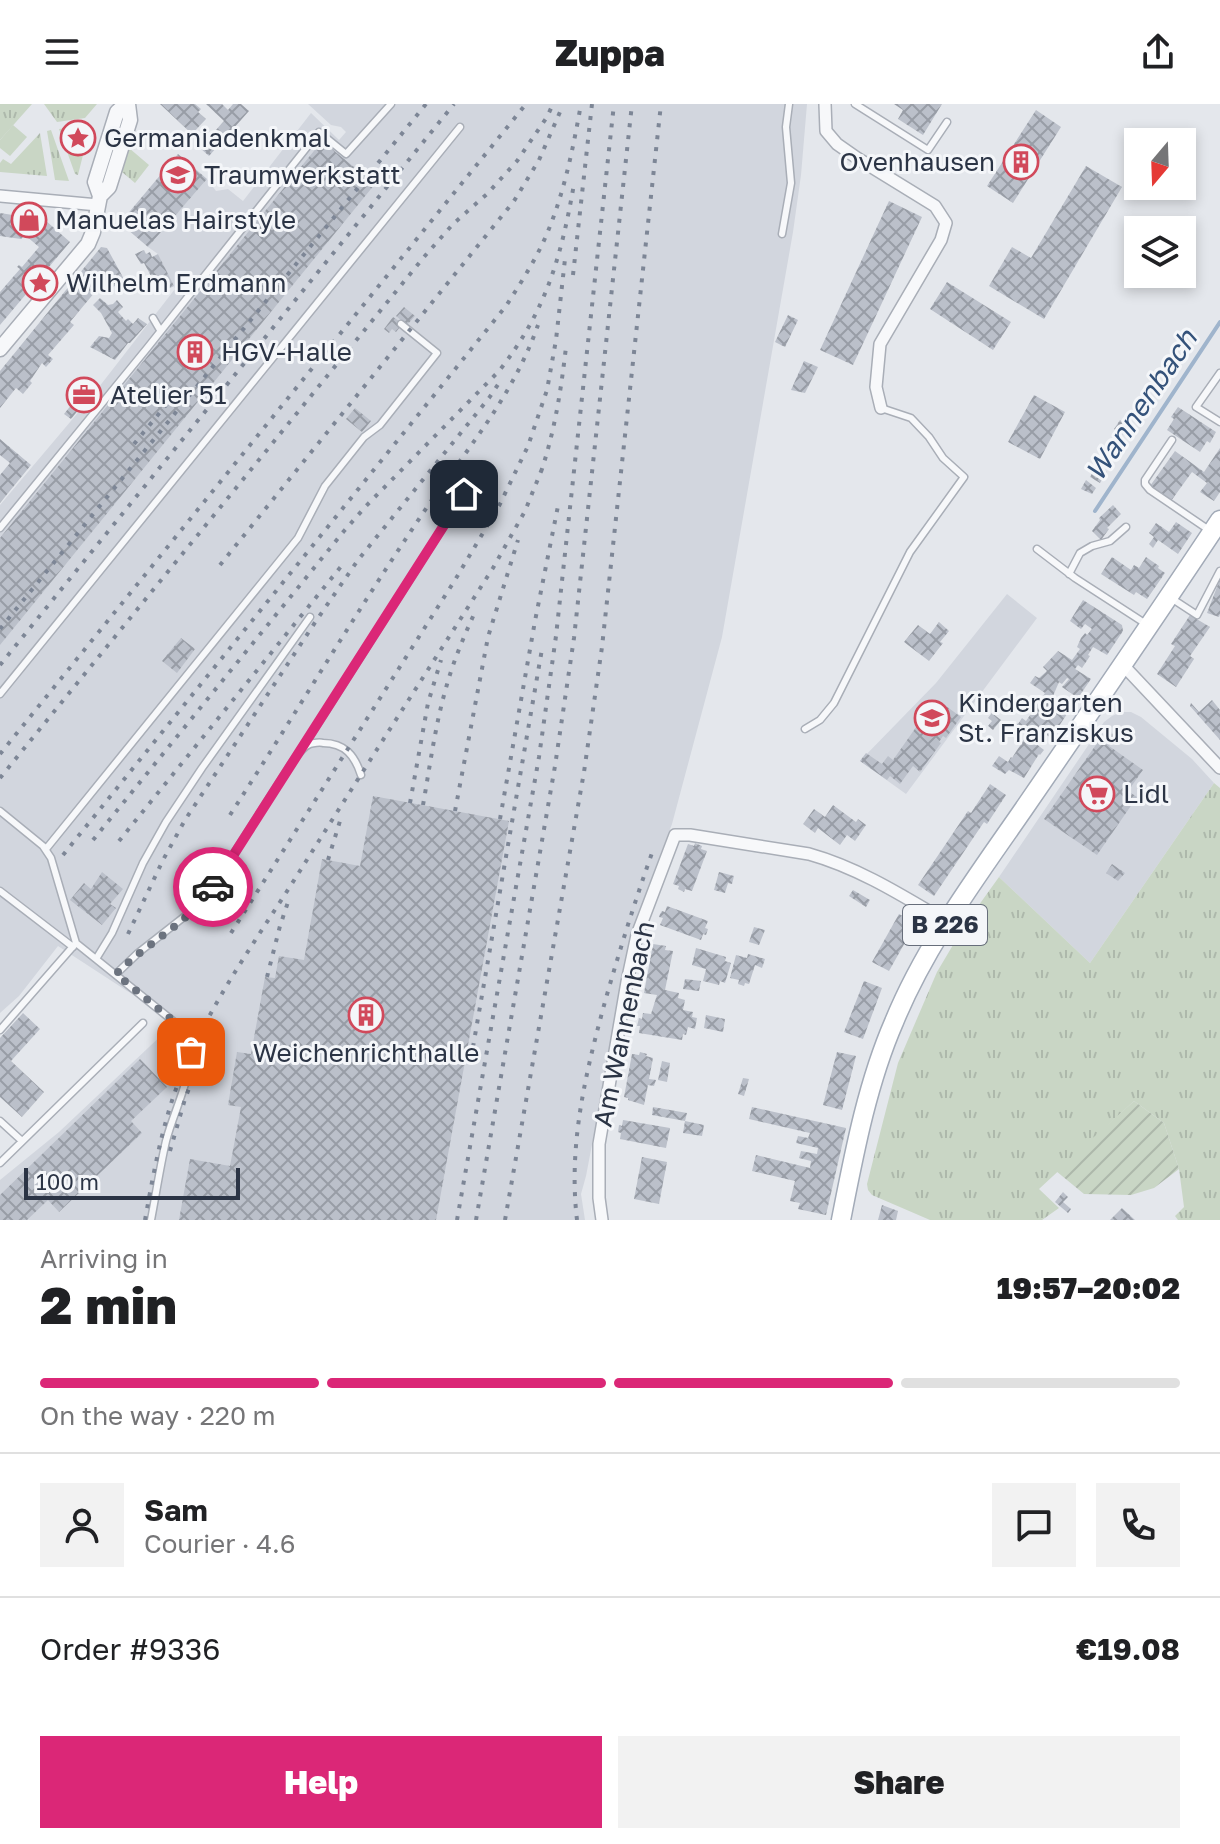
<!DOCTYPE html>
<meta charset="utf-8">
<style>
body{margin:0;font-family:"Golos Text",sans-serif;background:#f2f2f2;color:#202124;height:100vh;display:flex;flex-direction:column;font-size:30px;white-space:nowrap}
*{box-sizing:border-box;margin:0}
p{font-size:26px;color:#757577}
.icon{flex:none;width:44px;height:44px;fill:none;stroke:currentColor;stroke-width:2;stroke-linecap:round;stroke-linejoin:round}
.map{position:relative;height:1116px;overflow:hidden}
.sheet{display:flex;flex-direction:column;background:#fff;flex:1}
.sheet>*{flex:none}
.needle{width:52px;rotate:199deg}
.controls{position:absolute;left:1124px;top:24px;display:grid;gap:16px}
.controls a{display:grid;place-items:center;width:72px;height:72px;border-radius:0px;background:#fff;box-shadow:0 4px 12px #0003;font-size:40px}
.scale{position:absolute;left:24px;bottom:20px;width:216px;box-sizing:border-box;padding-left:8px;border:4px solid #2b3445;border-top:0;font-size:22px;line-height:28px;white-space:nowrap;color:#2b3445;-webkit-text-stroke:6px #f4f6f9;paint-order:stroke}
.pin{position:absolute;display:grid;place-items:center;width:68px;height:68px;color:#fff;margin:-34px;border-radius:16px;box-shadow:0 4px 12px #0006}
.courier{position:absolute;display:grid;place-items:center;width:80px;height:80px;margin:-40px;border:6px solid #db2777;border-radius:50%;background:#fff;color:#222;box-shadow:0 2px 10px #0007}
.summary em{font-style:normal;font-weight:800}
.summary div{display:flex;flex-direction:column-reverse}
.summary{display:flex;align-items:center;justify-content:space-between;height:136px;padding:0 40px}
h1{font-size:52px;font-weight:800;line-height:60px}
.bar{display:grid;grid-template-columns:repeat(4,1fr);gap:12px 8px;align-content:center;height:96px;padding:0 40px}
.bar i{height:10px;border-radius:6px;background:#e0e0e0}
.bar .active{background:#db2777}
.bar p{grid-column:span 4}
.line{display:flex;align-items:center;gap:20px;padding:0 40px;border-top:2px solid #e0e0e0}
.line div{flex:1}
.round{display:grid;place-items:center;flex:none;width:84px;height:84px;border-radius:0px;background:#f2f2f2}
.button{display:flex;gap:16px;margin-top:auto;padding:16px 40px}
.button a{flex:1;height:92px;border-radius:0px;background:#db2777;color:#fff;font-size:32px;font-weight:800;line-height:92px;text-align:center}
.button a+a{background:#f2f2f2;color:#202124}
header{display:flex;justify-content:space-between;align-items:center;height:104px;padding:0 40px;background:#fff;font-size:36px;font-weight:800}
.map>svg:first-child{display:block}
.built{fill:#d2d6de}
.grass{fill:url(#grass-tufts)}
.garden{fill:url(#garden-furrows)}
.pitch{fill:#c9d6c5}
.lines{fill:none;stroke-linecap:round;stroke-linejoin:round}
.stream{stroke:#9fb4cc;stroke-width:4}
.building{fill:url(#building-cross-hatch)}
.service-casing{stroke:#a9aeb7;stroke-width:9}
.minor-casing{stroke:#a9aeb7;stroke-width:14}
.tertiary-casing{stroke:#a9aeb7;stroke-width:17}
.primary-casing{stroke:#a3abb8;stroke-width:21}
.service{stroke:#f7f8fa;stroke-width:6}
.minor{stroke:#f7f8fa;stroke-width:11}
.tertiary{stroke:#f7f8fa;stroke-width:14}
.primary{stroke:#fff;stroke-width:18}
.rail{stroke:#7d8696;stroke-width:4;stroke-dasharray:4 8;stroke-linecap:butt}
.done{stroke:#6c737f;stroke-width:8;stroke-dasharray:0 14.4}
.route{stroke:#db2777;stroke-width:10}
.labels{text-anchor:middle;stroke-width:6;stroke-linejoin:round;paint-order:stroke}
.shield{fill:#f4f6f9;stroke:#676e7b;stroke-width:2}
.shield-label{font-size:24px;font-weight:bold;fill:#2b3445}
.poi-label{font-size:26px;fill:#2b3445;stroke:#f4f6f9;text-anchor:start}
.street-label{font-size:26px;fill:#2b3445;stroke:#f4f6f9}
.water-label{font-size:28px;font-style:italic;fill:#34527a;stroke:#f4f6f9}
</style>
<header><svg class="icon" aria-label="menu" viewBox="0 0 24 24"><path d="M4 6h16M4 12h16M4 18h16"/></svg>Zuppa<svg class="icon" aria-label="share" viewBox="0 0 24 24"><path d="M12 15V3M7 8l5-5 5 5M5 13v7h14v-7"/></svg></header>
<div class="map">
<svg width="1220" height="1116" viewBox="0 0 1220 1116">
<defs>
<pattern id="grass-tufts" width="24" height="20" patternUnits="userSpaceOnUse" patternTransform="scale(2)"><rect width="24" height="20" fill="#c9d6c5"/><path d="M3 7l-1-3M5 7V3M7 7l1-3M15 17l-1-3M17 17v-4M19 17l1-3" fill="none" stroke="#adb8ab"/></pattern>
<pattern id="garden-furrows" width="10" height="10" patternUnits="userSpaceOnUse" patternTransform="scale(2)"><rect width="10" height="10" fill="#c9d6c5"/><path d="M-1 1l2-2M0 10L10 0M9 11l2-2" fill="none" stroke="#adb8ab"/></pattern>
<pattern id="building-cross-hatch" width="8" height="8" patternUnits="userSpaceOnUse" patternTransform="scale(2)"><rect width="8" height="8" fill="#bbc0ca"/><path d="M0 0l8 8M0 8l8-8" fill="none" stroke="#989da6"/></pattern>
</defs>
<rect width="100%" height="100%" fill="#e4e7ec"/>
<path class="built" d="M308,0h499l-6,71 -8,57 -71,405 -50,187 -38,101 -48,251 -5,18 4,26h-585v-40l59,-48 107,-101 19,-8 -58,-32 -69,-45 -39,50 -19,17v-508l92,-109 83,-107 -17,-35 -10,-7 59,-68 9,12 12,-2 15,12 68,-88 28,27 7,-8 -5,-5 -10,-2z
M1007,490l30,24 -131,176 -46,-33 76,-78z
M1121,608h10l10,5 51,42 22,24 -124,180 -91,-86 105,-155 8,-6z"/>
<path class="grass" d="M0,0h32l-32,36z
M44,0h53l-12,14 -28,4z
M74,20h4l15,12 -8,11 -7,28 -3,-1 -16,-45 12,-2z
M51,26l18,51 -14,-1 -8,-49z
M40,29l7,43 -47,-4v-9l3,-4 8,5z
M129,44l20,17 -14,18 -13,-11z
M1214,679l6,5v432h-42l-3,-4 9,-9 -5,-38 -15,-46 -30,-22 -95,88 20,19 -17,12h-112l-58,-25 -4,-5 -1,-6 31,-121 39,-91 29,-49 33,-46 91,86z"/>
<path class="garden" d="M1134,997l30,22 15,46 -25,19 -23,7 -47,-1 -28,-23z"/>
<path class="pitch" d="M13,21l14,12 -17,19 -10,-8v-8z"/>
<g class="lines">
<path class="stream" d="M1095,407l125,-189"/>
</g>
<path class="building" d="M160,0h35l6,5 -3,3 8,7 -14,15z
M206,0h16l6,6 5,-6h8l8,7 -40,45 -9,-8 24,-27z
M894,0h48l-19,31 -25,-16 5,-9z
M1036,6l25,17 -48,76 -26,-17z
M322,37l53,43 -375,461v-107z
M178,50l29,25 -59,68 -28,-24z
M1086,62l36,21 -78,132 -55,-33 23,-39 19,11z
M889,97l33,16 -69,148 -33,-15z
M0,109l45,7 25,22 -70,83v-33l20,-23 -3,-2 2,-2 3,2 17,-20 -14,-12 -4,4 -21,-3z
M101,143l6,1 18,33 -16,8 -4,-9 -35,42 4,3 -26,30 5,4 -7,8 -4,-4 -12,18 2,2 -9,11 -7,-6 -16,20v-37z
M144,146l2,4 4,-2 2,5 6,-3 16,32 -14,7 -16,-30 -3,1 -6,-10z
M947,178l64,40 -18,28 -63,-41z
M100,194l8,7 5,-1 4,-4 6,7 -5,5 8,9 2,-2 5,5 5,-6 9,6 -17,19h-2l-13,17 -25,-13 9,-11 10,2 3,-5 -11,-20 -8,-8z
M404,203l11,9 -8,9 -11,-9z
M788,211l10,5 -13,27 -10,-5z
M393,213l6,4 -2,3 3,3 -4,5 -4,-3 -3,4 -5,-4z
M804,257l14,6 -13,26 -14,-3z
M89,276l8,7 -26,32 -7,-5 8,-10 -2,-1z
M1034,291l31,17 -25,47 -32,-17z
M1178,303l38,25 -6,11 -3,-2 -7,11 -33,-22 7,-11 -3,-2z
M355,304l16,13 -9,11 -16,-13z
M1120,316l16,11 -6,8 -16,-10z
M1116,334l11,7 -3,6 -12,-7z
M0,335l31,26 -31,38v-28l10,-12 -10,-8z
M1220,344v44l-6,9 -14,-9 7,-9 -15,-11 -21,29 -21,-15 25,-35 29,21z
M1097,361l10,7 -7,11 -10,-6z
M1086,376l10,8 -4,6 -11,-5z
M1113,401l8,9 -14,14 2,1 -8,11 -9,-9 8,-11 -1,-2z
M1176,418l16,11 -14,21 -20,-14 -5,8 -4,-4 5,-7 -5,-4 7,-10 13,9z
M1112,453l19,13 3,-5 5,3 7,-11 13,9 -1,2 7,5 -18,26 -11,-7 -2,3 -33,-21z
M1220,475v35l-1,3 -12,-4z
M1083,496l39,25 1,6 -16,24 -14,-8 -5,8 2,1 -8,12 -4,-3 -3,4 16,10 -13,19 -16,-11 7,-8 -2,-1 -5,6 -3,-2 -6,14 18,12 -20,30 -17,-12 -4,6 -7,-5 -3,5 -10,-6 3,-5 5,3 4,-6 4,3 19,-28 -15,-10 5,-7 4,2 8,-7 -4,-4 15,-16 14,9 8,-11 -3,-2 4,-9 4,-5 2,2 5,-6 -7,-5 -4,5 -11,-8z
M1190,511l20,12 -20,29 4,3 -18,28 -19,-13 18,-28 -4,-2z
M939,518l10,9 -9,11 3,1 -14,18 -25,-19 14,-17 12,9z
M181,534l14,11 -18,24 -15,-12z
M1212,596l8,10v30l-30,-34 1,-3 8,9z
M939,597l22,16 -15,21 -3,-2 -4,6 2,1 -21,29 -7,-6 -13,18 -10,-8 -3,4 -27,-19 6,-8 16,11 6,-8 5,4 26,-37 13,10 3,-3 -11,-8z
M992,609l9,7 -8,10 -5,-4 4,-5 -4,-3z
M1107,625l9,7 -7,10 34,24 -15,21 9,6 -40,58 -53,-36z
M1026,632l18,14 -4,5 -1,-1 -15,24 -15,-8 -4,4 -13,-8 7,-10 9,6 3,-5 1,1z
M990,680l16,11 -19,29 -3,-2 -50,74 -16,-11 50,-74 3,2z
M373,692l136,25 -73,399h-257l11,-61 40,7 11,-59 -13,-2 9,-53 14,2 14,-77 10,1 4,-22 25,4 18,-101 38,7z
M833,701l23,17 2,-3 8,6 -11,16 -8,-6 -7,10 -22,-17 -3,5 -12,-9 11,-15 11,8z
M695,739l7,3 -1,3 6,2 -15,40 -7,-2 -1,3 -6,-3 1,-3 -6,-2 15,-40 6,2z
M1112,760l13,9 -7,8 -12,-8z
M102,768l21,17 -13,15 6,4 -14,17 -32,-25 14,-17 7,6z
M719,768l15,4 -2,8 -4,-1 -3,10 -11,-3z
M853,786l17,10 -4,7 -17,-11z
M667,802l41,15 -3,7 3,1 -2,6 -3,-1 -2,6 -41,-15 3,-7 -4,-1 1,-3 2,-3 3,1z
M899,810l17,9 -27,48 -17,-9z
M754,823l11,3 -6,15 -10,-3z
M653,840l13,2 -1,4 8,1 -8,39 14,3 -1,5 7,2 -2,10 10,2 -1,5 5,1 -2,11 -7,-2 -2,8 -3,-1 -1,6 -43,-7 1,-7h-3l2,-8 3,1 1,-6 8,1 6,-19 -13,-2z
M696,844l30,9 -1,4 6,2 -6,20 -5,-2 -1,4 -16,-4 3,-12 -14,-4z
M748,850l17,5 -3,9 -7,-3 -6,19 -4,-1 -1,3 -6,-2 1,-4 -9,-2 6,-23 11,3z
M685,875l16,2 -2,10 -16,-2z
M864,877l18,7 -19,51 -19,-7z
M23,909l17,16 -29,32 33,31 -22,25 -22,-20v-59z
M706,911l19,4 -2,13 -19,-4z
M640,948l7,2 -1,2 7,2 -4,21 7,1 -2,6 -6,-1 -4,20 -16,-5v-2l-4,-1 8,-43 7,1z
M837,948l19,4 -14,54 -19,-5z
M140,955l27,28 -36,34 11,12 -83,79 -11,-12 -21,20h-27v-25z
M662,957l8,2 -3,19 -9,-2z
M743,974l6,1 -5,17 -6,-2z
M653,1003l34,6 -2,8 -33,-6z
M752,1003l94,21 -20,87 -28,-6 2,-6 -10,-2 5,-20 -43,-10 4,-16 54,13 1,-7 -12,-3 2,-7 16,3 1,-6 -22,-5 2,-7 10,2 2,-5 -61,-14z
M623,1016l47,8 -4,20 -46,-9 1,-6 -3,-1 1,-7 3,1z
M685,1017l19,4 -2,11 -19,-3z
M642,1053l25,5 -8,42 -25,-5z
M1063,1088l5,5 -5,5 8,7 -3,4 -13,-11z
M882,1101l16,6 -2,9h-18z
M1122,1104l13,12h-25z"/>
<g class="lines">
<g class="service-casing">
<path id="service" d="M855,0l73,46 19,-28
M782,130l9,-51 -5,-56 3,-23
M153,214l7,12
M1220,269l-24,34 24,15
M1172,336l-27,40v4l5,6 59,40
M0,424l148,-181 171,-215 27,22 45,-50
M1037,445l38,29 71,46
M1069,470l11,-21 12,-7 18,-5 16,-14
M1171,494l26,17 23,-44
M0,590l460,-567
M805,625l15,-9 14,-17 76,-151 54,-75 -21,-19 -14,-21 -18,-19 -30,-10
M303,643l161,-253
M0,707l43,35 8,12 25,85
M46,745l252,-311 27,-52 39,-49 16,-12 57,-72 -36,-29
M0,787l73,56
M96,855l16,-26 31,-70 23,-41 36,-54 108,-151
M116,870l22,-21 65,-51 88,-138c5,-7 11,-17 19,-20 3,-1 10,-2 13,-1 22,0 32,13 38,32
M0,926l76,-87 112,90c10,35 -13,73 -22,108 -6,26 -10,53 -15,79
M0,1017l22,20
M0,1059l143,-140"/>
</g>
<g class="minor-casing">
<path id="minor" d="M825,0l1,27 11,13 20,14 78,48 11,17 -5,17 -61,104 -4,43 5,21
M0,92l98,9
M1122,560l98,104
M602,1116l-3,-22v-54l28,-162 10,-47 38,-100h15l119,19c50,14 94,42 138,68"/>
</g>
<g class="tertiary-casing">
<path id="tertiary" d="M100,92l9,-9 21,-67 -2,-16
M0,245l88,-105 5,-12 7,-36 -5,-14 22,-70 9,-8"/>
</g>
<g class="primary-casing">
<path id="primary" d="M841,1116c13,-66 26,-136 53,-198 31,-76 82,-144 129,-212 66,-96 132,-192 197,-290"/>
</g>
<use href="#service" class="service"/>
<use href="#minor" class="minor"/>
<use href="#tertiary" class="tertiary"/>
<use href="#primary" class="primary"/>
<path class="rail" d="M573,171l19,-171
M134,340l46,-56
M541,368c14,-42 20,-82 25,-125
M220,461l294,-364 25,-41 21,-48
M0,525l426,-525
M0,561l454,-561
M0,650l526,-650
M0,674l424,-521 29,-33 34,-30 30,-33 30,-44 6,-13
M410,699l18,-100 13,-43
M423,701c7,-39 12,-79 23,-117 7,-26 18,-52 29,-76
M455,707l33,-174 30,-97
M230,711c64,-99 125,-201 191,-299 43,-64 91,-117 117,-191
M500,715l35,-198 24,-120
M93,736l251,-309 22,-25 133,-135c47,-60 62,-113 75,-187
M119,737l224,-277
M63,751l443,-549c14,-22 29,-45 40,-70 18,-42 27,-87 35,-132
M328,756l12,-39
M231,829l224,-353 44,-74 29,-60 19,-56 9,-50 9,-81
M128,830l35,-74 22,-40 131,-199 42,-61 131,-162 10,-15
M267,873l13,-51 8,-24
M473,943l69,-398
M170,1047l15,-52 16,-42
M145,1116c9,-50 18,-100 37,-147 29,-71 75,-134 116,-199 64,-102 130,-204 195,-306l32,-57 19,-47
M457,1116l82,-463 17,-121 58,-532
M476,1116l79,-454 19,-128 58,-534
M505,1116l79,-448 18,-125 59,-543
M577,1116c-9,-76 9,-149 29,-222 14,-49 29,-97 46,-145"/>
</g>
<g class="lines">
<path class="done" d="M191,948l-3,-19 -72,-59c30,-31 73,-51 97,-87"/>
<path class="route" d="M213,783l251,-393"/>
</g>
<defs>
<g id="sight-ring" transform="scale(1.8)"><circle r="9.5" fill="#f4f6f9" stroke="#d1495b" stroke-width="1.5"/><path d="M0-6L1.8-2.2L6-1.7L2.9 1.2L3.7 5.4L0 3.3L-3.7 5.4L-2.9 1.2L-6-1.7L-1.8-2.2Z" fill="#d1495b"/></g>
<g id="building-ring" transform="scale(1.8)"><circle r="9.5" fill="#f4f6f9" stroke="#d1495b" stroke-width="1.5"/><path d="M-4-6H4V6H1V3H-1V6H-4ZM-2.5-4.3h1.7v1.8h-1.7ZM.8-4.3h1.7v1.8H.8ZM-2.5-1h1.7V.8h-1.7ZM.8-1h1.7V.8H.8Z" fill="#d1495b"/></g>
<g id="school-ring" transform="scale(1.8)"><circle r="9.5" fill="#f4f6f9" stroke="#d1495b" stroke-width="1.5"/><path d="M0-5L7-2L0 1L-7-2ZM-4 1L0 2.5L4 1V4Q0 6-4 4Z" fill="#d1495b"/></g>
<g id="shop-ring" transform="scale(1.8)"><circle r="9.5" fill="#f4f6f9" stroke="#d1495b" stroke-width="1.5"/><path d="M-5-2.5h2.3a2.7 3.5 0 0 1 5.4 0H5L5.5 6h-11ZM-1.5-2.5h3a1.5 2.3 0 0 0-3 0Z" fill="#d1495b"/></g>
<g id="office-ring" transform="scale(1.8)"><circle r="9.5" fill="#f4f6f9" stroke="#d1495b" stroke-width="1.5"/><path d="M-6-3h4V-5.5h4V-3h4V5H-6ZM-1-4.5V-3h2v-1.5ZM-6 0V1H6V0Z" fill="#d1495b"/></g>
<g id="supermarket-ring" transform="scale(1.8)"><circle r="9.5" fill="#f4f6f9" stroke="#d1495b" stroke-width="1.5"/><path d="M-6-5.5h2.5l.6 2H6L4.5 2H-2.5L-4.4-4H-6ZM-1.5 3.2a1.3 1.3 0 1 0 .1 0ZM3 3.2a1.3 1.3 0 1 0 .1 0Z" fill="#d1495b"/></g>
</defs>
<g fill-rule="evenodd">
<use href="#sight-ring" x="78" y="34"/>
<use href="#building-ring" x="1021" y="58"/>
<use href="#school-ring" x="178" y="71"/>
<use href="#shop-ring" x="29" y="116"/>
<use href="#sight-ring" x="40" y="179"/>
<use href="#building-ring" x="195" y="248"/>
<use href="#office-ring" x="84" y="291"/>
<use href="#school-ring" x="932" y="614"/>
<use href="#supermarket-ring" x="1097" y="690"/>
<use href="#building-ring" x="366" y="911"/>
</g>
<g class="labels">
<rect class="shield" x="903" y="801" width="84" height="40" rx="6"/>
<g class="shield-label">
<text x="945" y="829">B 226</text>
</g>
<g class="poi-label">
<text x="104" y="43">Germaniadenkmal</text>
<text x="995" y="67" text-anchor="end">Ovenhausen</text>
<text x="204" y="80">Traumwerkstatt</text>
<text x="55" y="125">Manuelas Hairstyle</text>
<text x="66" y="188">Wilhelm Erdmann</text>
<text x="221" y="257">HGV-Halle</text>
<text x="110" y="300">Atelier 51</text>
<text x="958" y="608">Kindergarten<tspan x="958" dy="30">St. Franziskus</tspan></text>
<text x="1123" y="699">Lidl</text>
<text x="366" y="958" text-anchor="middle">Weichenrichthalle</text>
</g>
<g class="street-label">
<text transform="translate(624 920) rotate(-78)" y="9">Am Wannenbach</text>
</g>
<g class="water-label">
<text transform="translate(1141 301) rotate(-56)" y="10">Wannenbach</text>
</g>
</g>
</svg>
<div class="controls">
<a><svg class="needle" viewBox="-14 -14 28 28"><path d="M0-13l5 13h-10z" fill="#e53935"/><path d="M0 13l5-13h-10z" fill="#757577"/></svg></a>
<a><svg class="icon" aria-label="layers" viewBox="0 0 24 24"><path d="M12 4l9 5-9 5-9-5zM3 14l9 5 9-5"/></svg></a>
</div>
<div class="scale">100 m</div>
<div class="pin" style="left:191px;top:948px;background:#ea580c"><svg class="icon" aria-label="bag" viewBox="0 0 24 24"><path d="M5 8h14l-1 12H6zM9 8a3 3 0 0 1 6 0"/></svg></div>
<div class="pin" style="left:464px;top:390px;background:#1f2937"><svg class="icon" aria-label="home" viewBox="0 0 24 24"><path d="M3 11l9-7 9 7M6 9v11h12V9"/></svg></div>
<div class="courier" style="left:213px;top:783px"><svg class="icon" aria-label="car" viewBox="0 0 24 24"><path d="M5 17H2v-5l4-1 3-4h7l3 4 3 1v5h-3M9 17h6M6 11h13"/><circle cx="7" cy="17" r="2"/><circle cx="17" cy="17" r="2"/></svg></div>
</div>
<section class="sheet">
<div class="summary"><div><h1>2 min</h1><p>Arriving in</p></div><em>19:57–20:02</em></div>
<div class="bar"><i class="active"></i><i class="active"></i><i class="active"></i><i></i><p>On the way · 220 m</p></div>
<div class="line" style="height:144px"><a class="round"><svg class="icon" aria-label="person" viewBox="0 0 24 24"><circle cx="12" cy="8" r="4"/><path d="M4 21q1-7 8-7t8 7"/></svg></a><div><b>Sam</b><p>Courier · 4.6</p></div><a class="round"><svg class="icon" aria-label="chat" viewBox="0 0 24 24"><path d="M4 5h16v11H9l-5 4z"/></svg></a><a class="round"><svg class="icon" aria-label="phone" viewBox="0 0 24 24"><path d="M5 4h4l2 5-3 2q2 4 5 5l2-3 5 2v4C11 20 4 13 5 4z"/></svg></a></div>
<div class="line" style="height:104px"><div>Order #9336</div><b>€19.08</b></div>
<div class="button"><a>Help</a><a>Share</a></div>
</section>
